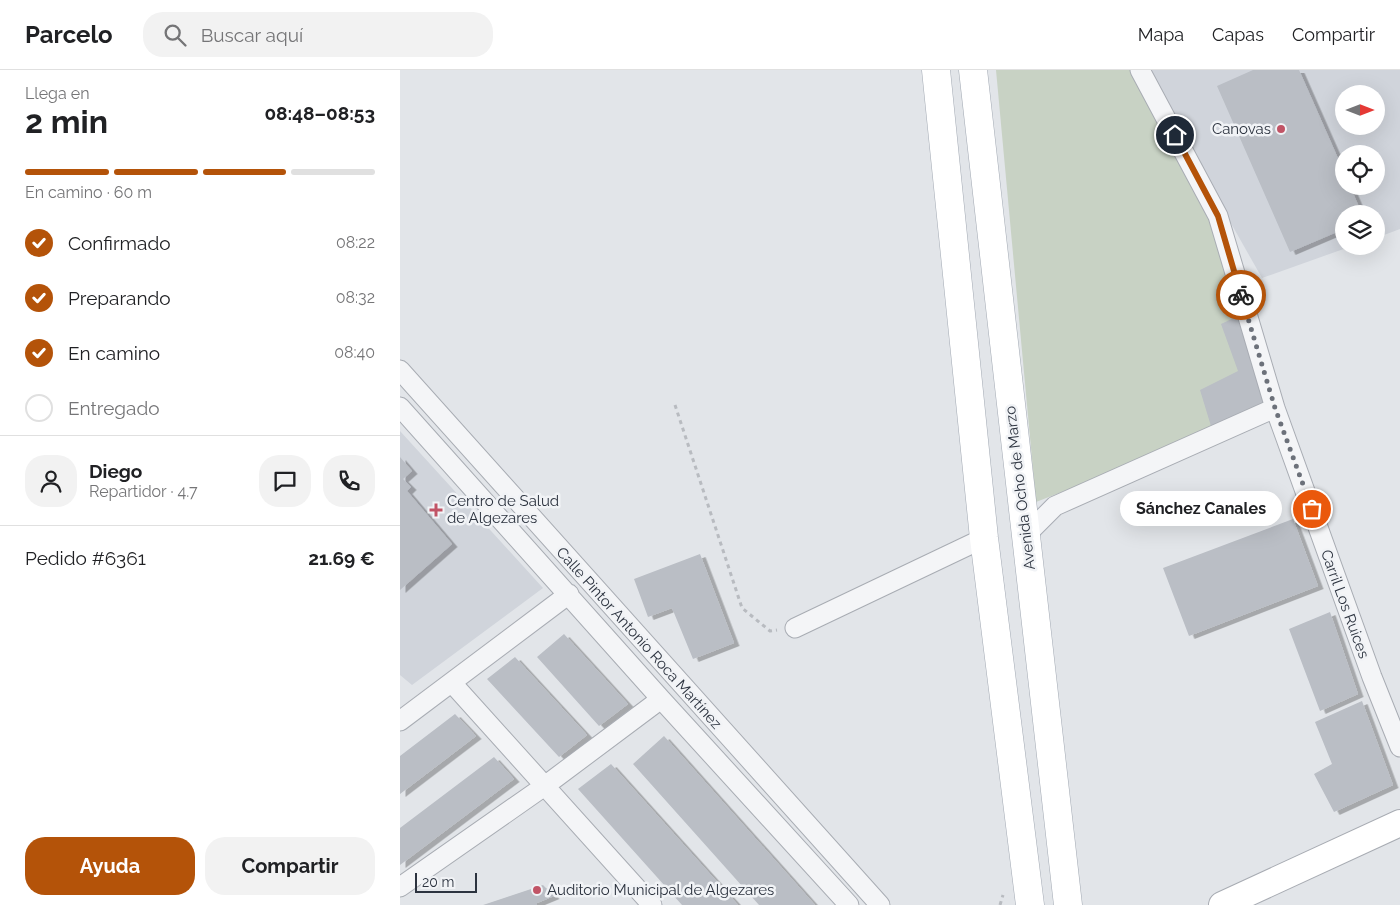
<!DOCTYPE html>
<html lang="es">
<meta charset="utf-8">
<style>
body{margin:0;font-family:Raleway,sans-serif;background:#f2f2f2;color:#202124;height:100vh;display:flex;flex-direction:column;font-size:19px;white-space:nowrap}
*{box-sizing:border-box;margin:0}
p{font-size:16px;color:#757577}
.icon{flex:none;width:28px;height:28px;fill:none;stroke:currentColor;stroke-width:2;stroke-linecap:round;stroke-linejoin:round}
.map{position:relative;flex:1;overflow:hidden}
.side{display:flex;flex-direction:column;background:#fff;width:400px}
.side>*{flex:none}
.needle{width:32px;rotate:90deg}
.fabs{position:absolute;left:935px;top:15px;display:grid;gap:10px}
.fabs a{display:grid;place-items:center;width:50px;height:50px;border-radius:50%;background:#fff;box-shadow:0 5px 20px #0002;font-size:25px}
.scale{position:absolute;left:15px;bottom:12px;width:62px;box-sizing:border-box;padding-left:5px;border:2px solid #2c333f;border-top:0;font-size:14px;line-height:18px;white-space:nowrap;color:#2c333f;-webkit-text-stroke:4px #f1f3f6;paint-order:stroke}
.pin{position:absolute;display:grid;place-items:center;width:42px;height:42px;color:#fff;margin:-21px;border:2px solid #fff;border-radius:50%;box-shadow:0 1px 5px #0007}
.courier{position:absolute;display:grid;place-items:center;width:50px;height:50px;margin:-25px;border:4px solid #b45309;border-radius:50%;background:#fff;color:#222;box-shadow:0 1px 6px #0007}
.bubble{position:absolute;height:35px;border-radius:18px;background:#fff;box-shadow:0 5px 20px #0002;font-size:16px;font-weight:700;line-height:35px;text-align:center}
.headline em{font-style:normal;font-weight:700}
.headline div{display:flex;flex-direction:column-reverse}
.headline{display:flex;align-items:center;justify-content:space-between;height:85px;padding:0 25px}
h1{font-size:32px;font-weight:700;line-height:38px}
.bar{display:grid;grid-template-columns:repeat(4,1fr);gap:8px 5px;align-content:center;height:60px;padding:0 25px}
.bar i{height:6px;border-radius:4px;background:#e0e0e0}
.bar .active{background:#b45309}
.bar p{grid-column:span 4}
.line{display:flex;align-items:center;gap:12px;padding:0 25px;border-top:1px solid #e0e0e0}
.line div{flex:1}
.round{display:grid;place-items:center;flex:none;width:52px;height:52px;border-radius:20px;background:#f2f2f2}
ol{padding:0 25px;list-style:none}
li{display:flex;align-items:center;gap:15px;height:55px}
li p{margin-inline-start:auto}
li .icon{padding:5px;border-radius:50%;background:#b45309;color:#fff;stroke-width:4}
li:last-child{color:#757577}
li i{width:28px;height:28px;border:2px solid #e0e0e0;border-radius:50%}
.cta{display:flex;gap:10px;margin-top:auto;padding:10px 25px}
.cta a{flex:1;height:58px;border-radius:20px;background:#b45309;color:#fff;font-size:20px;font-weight:700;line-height:58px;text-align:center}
.cta a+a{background:#f2f2f2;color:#202124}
header{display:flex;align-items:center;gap:30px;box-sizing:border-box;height:70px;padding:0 25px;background:#fff;border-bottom:1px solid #e0e0e0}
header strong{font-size:24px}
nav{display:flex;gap:28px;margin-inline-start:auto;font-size:18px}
.search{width:350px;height:45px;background:#f2f2f2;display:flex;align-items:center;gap:12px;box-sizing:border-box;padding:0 18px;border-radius:20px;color:#757577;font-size:19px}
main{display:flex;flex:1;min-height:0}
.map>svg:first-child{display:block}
.built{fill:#d0d4db;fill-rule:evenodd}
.green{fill:#c8d2c4}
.building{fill:#babec5;filter:url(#shadow)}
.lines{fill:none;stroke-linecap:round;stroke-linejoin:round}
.minor-casing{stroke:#a8acb3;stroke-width:21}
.secondary-casing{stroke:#a8acb3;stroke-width:28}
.primary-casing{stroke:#a2a9b3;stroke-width:29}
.path{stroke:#b8bbc0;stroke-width:3;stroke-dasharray:4 4;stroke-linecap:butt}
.minor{stroke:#f4f5f7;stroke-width:19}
.secondary{stroke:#fff;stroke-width:26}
.primary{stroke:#fff;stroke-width:28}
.done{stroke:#6c717a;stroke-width:5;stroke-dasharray:0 9}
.route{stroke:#b45309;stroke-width:6}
.poi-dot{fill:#c15466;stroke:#f1f3f6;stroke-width:2}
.labels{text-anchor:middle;stroke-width:5;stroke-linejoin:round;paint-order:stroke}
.poi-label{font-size:15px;fill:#2c333f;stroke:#f1f3f6;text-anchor:start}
.street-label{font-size:15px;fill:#2c333f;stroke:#f1f3f6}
</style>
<header>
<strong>Parcelo</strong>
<div class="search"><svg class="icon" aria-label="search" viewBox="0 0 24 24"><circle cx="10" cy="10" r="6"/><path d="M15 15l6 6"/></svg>Buscar aquí</div>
<nav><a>Mapa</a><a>Capas</a><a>Compartir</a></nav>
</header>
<main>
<section class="side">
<div class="headline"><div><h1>2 min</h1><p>Llega en</p></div><em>08:48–08:53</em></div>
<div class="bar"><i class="active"></i><i class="active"></i><i class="active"></i><i></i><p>En camino · 60 m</p></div>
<ol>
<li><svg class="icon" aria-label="check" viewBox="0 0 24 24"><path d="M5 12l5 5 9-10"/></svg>Confirmado<p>08:22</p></li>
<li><svg class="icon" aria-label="check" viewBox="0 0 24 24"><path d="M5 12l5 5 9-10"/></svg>Preparando<p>08:32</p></li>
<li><svg class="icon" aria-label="check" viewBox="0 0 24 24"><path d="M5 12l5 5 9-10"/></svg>En camino<p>08:40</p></li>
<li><i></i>Entregado</li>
</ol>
<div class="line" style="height:90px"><a class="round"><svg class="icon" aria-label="person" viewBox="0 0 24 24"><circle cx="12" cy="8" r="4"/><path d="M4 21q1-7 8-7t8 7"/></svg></a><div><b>Diego</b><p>Repartidor · 4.7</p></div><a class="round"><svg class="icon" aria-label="chat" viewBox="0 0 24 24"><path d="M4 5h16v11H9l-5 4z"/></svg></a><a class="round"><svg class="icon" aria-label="phone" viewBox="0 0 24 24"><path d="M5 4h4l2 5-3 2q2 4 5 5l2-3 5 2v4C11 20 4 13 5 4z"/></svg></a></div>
<div class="line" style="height:65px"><div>Pedido #6361</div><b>21.69 €</b></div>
<div class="cta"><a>Ayuda</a><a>Compartir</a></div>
</section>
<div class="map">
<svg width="1000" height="835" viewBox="0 0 1000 835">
<defs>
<filter id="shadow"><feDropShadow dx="5.5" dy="3" stdDeviation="0" flood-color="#0004"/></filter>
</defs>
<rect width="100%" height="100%" fill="#e2e5e9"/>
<path class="built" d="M744,0h256v159l-24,9v-24h-32v32h8l-90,32zM944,24h32v32h-32zM944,84h32v32h-32z
M0,361l143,157 -131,97 -12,-10z"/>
<path class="green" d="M596,0h135l95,174 43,167 -233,91z"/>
<path class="building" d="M853,0h46l45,102v14h6l12,28h-18v15l-54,23 -73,-166z
M838,246l37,92 -61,28 -14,-46 38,-19 -17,-47z
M0,387l12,14 -9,8 8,8 -4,4 45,53 -52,46z
M893,449l25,67 -129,50 -26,-68z
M300,484l34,89 -41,16 -21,-51 -24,9 -14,-38z
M930,542l28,82 -38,17 -31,-82z
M164,564l64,70 -29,22 -62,-69z
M115,587l72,78 -28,22 -72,-78z
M962,631l31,84 -59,27 -20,-38 18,-10 -17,-42z
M55,644l21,22 -76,58v-38z
M264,666l151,169h-56l-126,-141z
M94,687l20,22 -114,86v-37z
M211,694l127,141h-56l-104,-116z
M143,815l11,11 -17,7v2h-54z"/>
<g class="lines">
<g class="minor-casing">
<path id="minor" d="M740,0l78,146 57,192 97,269 28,70
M0,300l480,535
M0,337l261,292 188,206
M625,466l30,-30 220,-98
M395,558l189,-90
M52,613l200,222
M0,651l169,-127
M0,817l146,-102 115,-86"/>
</g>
<g class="secondary-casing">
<path id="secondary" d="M822,835l178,-82"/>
</g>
<g class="primary-casing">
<path id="primary" d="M536,0l48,468 46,367
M573,0l95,835"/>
</g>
<path class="path" d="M275,335l67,203 28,23 7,-1
M600,835l3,-10"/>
<use href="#minor" class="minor"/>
<use href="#secondary" class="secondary"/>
<use href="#primary" class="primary"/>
</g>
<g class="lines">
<path class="done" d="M841,225l34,113 37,101"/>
<path class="route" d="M775,65l43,81 23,79"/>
</g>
<g class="poi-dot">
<circle cx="881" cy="59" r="5"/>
<path d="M33.5 432.5h5v5h5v5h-5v5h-5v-5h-5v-5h5z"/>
<circle cx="137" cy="820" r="5"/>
</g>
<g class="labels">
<g class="poi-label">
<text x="871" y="64" text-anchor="end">Canovas</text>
<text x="47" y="436">Centro de Salud<tspan x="47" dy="17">de Algezares</tspan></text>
<text x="147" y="825">Auditorio Municipal de Algezares</text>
</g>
<g class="street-label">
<text transform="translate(620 418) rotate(-97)" y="5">Avenida Ocho de Marzo</text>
<text transform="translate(945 534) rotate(70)" y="5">Carril Los Ruices</text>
<text transform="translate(239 568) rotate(48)" y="5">Calle Pintor Antonio Roca Martínez</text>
</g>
</g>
</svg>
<div class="fabs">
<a><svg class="needle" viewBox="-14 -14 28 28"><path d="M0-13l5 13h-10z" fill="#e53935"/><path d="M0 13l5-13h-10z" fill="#757577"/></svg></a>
<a><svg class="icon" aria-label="locate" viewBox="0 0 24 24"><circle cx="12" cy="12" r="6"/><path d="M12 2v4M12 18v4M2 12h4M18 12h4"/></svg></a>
<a><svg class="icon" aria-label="layers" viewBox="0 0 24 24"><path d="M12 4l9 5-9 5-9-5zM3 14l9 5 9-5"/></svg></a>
</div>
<div class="scale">20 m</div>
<div class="pin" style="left:912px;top:439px;background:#ea580c"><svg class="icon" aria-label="bag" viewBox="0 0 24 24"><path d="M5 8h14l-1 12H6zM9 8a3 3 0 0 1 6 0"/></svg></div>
<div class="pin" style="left:775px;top:65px;background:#1f2937"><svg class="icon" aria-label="home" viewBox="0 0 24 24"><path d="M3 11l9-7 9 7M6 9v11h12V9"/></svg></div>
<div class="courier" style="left:841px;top:225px"><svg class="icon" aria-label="bike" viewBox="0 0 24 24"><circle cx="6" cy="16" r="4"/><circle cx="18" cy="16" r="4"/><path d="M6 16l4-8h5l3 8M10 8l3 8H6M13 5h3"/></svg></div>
<div class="bubble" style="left:720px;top:421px;width:162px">Sánchez Canales</div>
</div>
</main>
